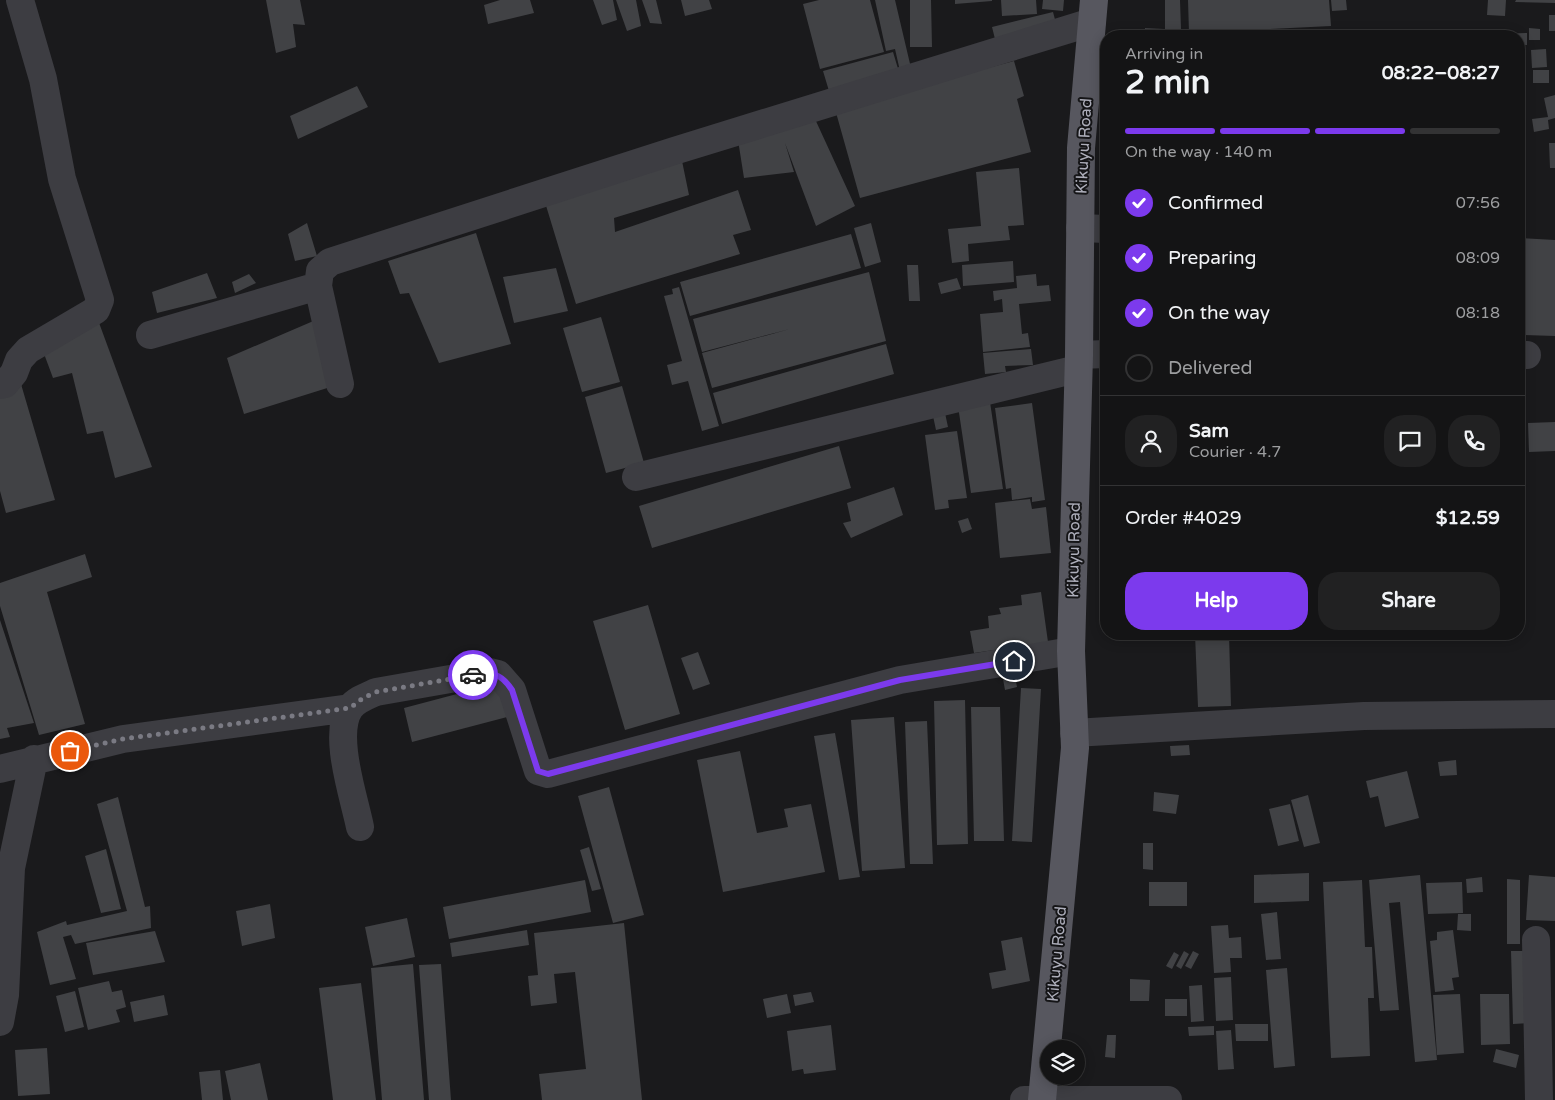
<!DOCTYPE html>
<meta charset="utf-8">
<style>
body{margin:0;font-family:"Varela Round",sans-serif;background:#212122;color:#f1f3f6;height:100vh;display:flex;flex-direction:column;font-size:19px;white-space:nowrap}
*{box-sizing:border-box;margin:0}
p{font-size:16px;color:#9d9ea0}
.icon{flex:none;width:28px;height:28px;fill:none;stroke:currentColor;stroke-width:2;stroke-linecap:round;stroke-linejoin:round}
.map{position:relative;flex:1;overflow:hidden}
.side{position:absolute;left:1100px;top:30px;width:425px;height:610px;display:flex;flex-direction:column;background:#141415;border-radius:20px;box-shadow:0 2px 12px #0003,0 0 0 1px #333334}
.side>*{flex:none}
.buttons{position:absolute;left:1040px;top:1040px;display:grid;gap:10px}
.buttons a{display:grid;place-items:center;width:45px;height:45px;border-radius:50%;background:#141415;box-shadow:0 2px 12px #0003,0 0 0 1px #333334;font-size:25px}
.pin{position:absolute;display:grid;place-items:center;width:42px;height:42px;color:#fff;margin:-21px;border:2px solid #fff;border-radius:50%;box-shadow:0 1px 5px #0007}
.courier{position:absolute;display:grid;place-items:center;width:50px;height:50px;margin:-25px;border:4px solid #7c3aed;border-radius:50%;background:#fff;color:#222;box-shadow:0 1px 6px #0007}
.summary em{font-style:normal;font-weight:700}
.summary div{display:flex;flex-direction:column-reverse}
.summary{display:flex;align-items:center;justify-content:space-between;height:85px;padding:0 25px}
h1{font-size:32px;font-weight:700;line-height:38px}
.bar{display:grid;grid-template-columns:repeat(4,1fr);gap:8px 5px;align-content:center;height:60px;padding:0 25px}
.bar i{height:6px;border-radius:4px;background:#333334}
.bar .current{background:#7c3aed}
.bar p{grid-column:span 4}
.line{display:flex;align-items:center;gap:12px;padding:0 25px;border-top:1px solid #333334}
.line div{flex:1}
.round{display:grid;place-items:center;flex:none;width:52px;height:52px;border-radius:20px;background:#212122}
ol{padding:0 25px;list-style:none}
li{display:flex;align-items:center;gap:15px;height:55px}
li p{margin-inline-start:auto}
li .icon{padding:5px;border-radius:50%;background:#7c3aed;color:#fff;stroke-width:4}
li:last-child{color:#9d9ea0}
li i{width:28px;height:28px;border:2px solid #333334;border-radius:50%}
.action{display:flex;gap:10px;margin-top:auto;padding:10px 25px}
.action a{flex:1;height:58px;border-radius:20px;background:#7c3aed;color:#fff;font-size:20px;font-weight:700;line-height:58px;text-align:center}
.action a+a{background:#212122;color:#f1f3f6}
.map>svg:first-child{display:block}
.building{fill:#414245}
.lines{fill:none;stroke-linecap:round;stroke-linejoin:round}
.minor{stroke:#3d3d42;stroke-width:28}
.major{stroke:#57575f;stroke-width:28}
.done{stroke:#7a7a83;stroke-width:5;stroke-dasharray:0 9}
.route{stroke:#7c3aed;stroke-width:6}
.labels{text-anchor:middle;stroke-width:4;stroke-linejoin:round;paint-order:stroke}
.street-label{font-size:16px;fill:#adaeba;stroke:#151517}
</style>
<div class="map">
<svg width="1555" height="1100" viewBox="0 0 1555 1100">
<rect width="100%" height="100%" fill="#1a1a1c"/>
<path class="building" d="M266,0h34l5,25 -12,-1 3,23 -20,6z
M500,0h30l4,13 -46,11 -4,-19z
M593,0h20l4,20 -15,5z
M616,0h20l5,26 -14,5z
M642,0h14l6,24 -12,-1z
M681,0h28l3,9 -27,7z
M819,0h51l14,52 -64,17 -17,-65z
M875,0h20l16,68 -11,3 -5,-22 -9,2z
M910,0h21l1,47h-22z
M955,0h37v1l-37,3z
M1001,0h35l1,14 -35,2z
M1043,0h21l-1,11 -21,-2z
M1165,0h15l1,29 -16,1z
M1188,0h141l2,26 -142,7z
M1331,0h15l1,10 -15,1z
M1488,0h18l-1,16 -18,-1z
M1516,0h39v3l-40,-1z
M1053,12l4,15 -61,16 -4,-16z
M1549,15h6v16h-6z
M1145,28l19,1 -1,7h-18z
M1529,28l11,1v11h-11z
M1273,32l17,3v1h-18z
M1230,33l19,2v1h-20z
M1527,33v12h-8v-9h-21v-2z
M1546,49l1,18 -15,1 -1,-18z
M893,52l6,20 -70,19 -6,-20z
M1014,61l10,35 -7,3 14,53 -171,46 -25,-89z
M1533,70h16v13h-16z
M357,86l11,21 -70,32 -8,-23z
M1555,95v23l-7,2 1,9 -15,3 -2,-13 16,-2 -4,-19z
M815,119l40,87 -39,20 -31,-83 9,29 -50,6 -6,-38z
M1549,143h6v25h-5z
M681,156l8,39 -75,23 1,14 123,-42 13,40 -18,5 7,19 -164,50 -32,-105z
M1019,168l5,57 -16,1 2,14 -42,4 1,17 -17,2 -4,-34 33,-3 -5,-54z
M307,223l10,33 -22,5 -7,-27z
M871,223l10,39 -16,5 -11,-39z
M476,233l35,111 -72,19 -30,-70 -9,1 -12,-33z
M851,234l10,34 -171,48 -10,-34z
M1519,238l36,2v96l-35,-1 3,-74h-4z
M1013,261l1,21 -51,4 -1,-21z
M907,265h11l2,36h-11z
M556,268l12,43 -54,12 -11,-46z
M869,272l17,69 -174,47 -10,-35 88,-24 -88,23 -9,-33z
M207,273l10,25 -60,15 -5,-21z
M249,274l7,9 -21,10 -3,-11z
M1036,274l1,12 12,-1 2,16 -32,3 3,30 6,-1 2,14 -47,5 -3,-38 23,-2 -1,-13 -8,2 -1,-10 24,-3 -1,-12z
M957,278l4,11 -20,5 -3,-11z
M679,287l40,139 -17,5 -14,-50 -16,4 -5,-20 15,-4 -18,-65 9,-2 -1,-5z
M325,316l15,68 -96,30 -17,-56z
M601,317l19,65 -38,10 -19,-64z
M98,320l54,147 -37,11 -12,-47 -16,3 -15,-61 -19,5 -13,-35z
M886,344l8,30 -172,50 -9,-31z
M1031,349l2,16 -28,1 1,6 -21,2 -2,-21z
M21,384l34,116 -49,13 -6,-22v-99z
M622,386l22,77 -38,10 -21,-76z
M990,402l13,87 -32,4 -13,-87z
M1032,403l13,97 -13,2v-5l-20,3 -1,-12 -5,1 -11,-81z
M945,413l3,14 -12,3 -3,-14z
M1555,422v29l-26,1 -1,-29z
M957,431l10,67 -19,2 1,8 -14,2 -10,-75z
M839,446l12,42 -199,60 -13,-42z
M894,487l9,28 -52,23 -8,-15 8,-2 -4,-18z
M1030,499l2,10 14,-2 5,46 -51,5 -5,-55z
M968,518l4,11 -10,4 -4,-12z
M85,554l7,23 -45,15 38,132 -46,11 -39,-129v-23z
M1041,592l7,50 -74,11 -4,-22 19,-3 -1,-12 13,-2 -2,-6 23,-3 -1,-10z
M648,605l32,109 -55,16 -32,-109z
M0,620l34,103 -27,5 3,9 -10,2z
M1195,634h34l2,72 -33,1z
M698,652l12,32 -17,6 -12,-32z
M1015,676l2,11 -12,3 -2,-11z
M506,681l13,33 -107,28 -8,-34z
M1021,688l20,1 -9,153 -20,-1z
M965,700l3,144 -31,1 -3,-144z
M971,707h29l4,134h-30z
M894,717l11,151 -43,3 -11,-151z
M927,721l6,143h-23l-5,-142z
M835,733l25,144 -21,3 -25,-144z
M1189,745l1,10 -19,1 -1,-10z
M740,751l17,82 31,-6 -4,-18 27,-5 14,68 -102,20 -26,-132z
M1456,760l1,15 -17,1 -2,-14z
M1407,771l12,47 -34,9 -7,-31 -8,2 -4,-17z
M609,787l35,128 -31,8 -35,-127z
M1154,792l25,3 -3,19 -23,-3z
M1308,795l12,48 -16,4 -13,-47z
M118,797l27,110 5,-1 1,22 -76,16 -4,-9 -8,2 13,42 -26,6 -13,-53 29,-11 1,4 60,-14 -30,-107z
M1290,804l9,37 -21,5 -9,-37z
M1143,843h10v27l-10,-1z
M589,847l12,42 -9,2 -12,-41z
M106,849l15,60 -20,4 -16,-57z
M1309,873v28l-55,2v-28z
M1420,875l17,185 -22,2 -15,-160 -11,1 10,107 -19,1 -11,-131z
M1529,875l26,2v44l-29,-1z
M1482,877l1,15 -16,1 -1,-14z
M1507,879l13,1v64h-13z
M585,880l6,32 -142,27 -6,-32z
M1362,880l3,67h7l2,51h-6l2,58 -39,2 -8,-176z
M1149,882h38v24h-38z
M1462,882l1,31 -35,1 -2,-31z
M270,904l5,34 -33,8 -6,-35z
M1277,912l4,47 -15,1 -5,-46z
M1458,914h13v17l-14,-1z
M407,918l8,39 -42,9 -8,-39z
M624,923l18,177h-100l-3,-26 47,-5 -11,-97 -21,2 3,29 -26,3 -3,-30 10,-1 -4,-42z
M1228,925l1,13 12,-1 1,21h-12l1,14 -17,1 -3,-47z
M527,930l2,15 -77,12 -2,-14z
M1453,930l6,47 -7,1 2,12 -19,2 -5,-51 7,-1v-8z
M155,931l10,31 -72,13 -7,-32z
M1022,937l8,44 -38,8 -3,-16 17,-3 -5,-29z
M1184,951l5,3 -8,15 -5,-3z
M1193,951l6,3 -8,15 -6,-3z
M1511,951h19l2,72 -19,1z
M1174,952l5,3 -7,14 -6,-3z
M413,964l11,136h-42l-11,-132z
M441,964l10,136h-22l-10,-135z
M1287,968l8,98 -21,2 -8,-98z
M1231,977l2,43 -17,1 -2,-43z
M1130,979l20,1 -1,21h-19z
M109,981l3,11 10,-2 4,17 -10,3 4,12 -32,8 -10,-42z
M361,983l15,117h-43l-14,-112z
M1202,985l2,36 -13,1 -2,-36z
M75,991l9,36 -19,5 -9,-36z
M811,992l3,10 -19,4 -2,-11z
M787,994l4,19 -24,5 -4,-19z
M1460,994l4,59 -27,2 -4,-60z
M1480,994h29l1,50 -29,1z
M164,995l4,20 -34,7 -4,-20z
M1165,999h22v17h-22z
M1235,1024h33v17h-32z
M831,1025l5,45 -32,4 -1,-5 -11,2 -5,-40z
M1214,1026v9l-25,1 -1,-9z
M1231,1030l3,39 -16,1 -2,-39z
M1107,1035h9l-1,23 -10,-1z
M47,1048l3,46 -32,2 -3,-46z
M1496,1049l23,6 -3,13 -23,-6z
M260,1063l8,37h-37l-6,-29z
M220,1070l3,30h-21l-3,-28z"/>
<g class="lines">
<path class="minor" d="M1080,228l26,1
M150,335l168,-49
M1079,355l27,-1
M1519,355h8
M340,384l-22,-98 2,-15 10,-9 344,-111 418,-129
M0,385l5,-1 9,-11 5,-13 9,-10 68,-40 4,-10 -38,-121 -19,-100 -23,-79
M636,477l441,-108
M1074,733l290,-17 191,-2
M0,769l123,-30 227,-31
M360,827c-6,-30 -28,-93 -10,-119 6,-8 17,-12 26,-16l114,-20 8,2 14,16 26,81 10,3 352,-94 171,-29
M1536,940l3,160
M0,1022l5,-27 6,-127 23,-109
M1024,1100h144"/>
<path class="major" d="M1042,1100l33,-352 -4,-97 8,-296 2,-207 13,-148"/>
</g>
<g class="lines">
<path class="done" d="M70,751l53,-12 227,-31 13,-10 13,-6 97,-17"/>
<path class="route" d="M473,675c19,-3 28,-2 39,15l26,81 10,3 352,-94 114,-19"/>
</g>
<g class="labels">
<g class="street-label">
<text transform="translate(1083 146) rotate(-87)" y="6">Kikuyu Road</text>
<text transform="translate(1073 550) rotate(-89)" y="6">Kikuyu Road</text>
<text transform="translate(1056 954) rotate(-85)" y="6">Kikuyu Road</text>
</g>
</g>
</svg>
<div class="buttons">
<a><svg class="icon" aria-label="layers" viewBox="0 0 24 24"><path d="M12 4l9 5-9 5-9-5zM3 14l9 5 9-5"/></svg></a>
</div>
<div class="pin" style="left:70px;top:751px;background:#ea580c"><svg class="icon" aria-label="bag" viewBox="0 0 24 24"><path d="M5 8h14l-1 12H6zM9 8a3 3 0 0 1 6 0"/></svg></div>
<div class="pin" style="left:1014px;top:661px;background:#1f2937"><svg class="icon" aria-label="home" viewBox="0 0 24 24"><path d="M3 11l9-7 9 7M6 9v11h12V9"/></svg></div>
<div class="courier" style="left:473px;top:675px"><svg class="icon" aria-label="car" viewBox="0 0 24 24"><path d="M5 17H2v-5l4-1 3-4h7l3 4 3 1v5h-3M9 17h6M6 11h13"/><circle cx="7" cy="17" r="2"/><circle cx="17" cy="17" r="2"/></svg></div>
<section class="side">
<div class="summary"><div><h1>2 min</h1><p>Arriving in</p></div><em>08:22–08:27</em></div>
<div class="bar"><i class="current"></i><i class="current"></i><i class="current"></i><i></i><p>On the way · 140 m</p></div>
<ol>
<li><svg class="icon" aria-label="check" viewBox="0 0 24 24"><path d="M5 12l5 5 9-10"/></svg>Confirmed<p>07:56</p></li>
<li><svg class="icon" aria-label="check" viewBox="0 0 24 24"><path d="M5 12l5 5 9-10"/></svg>Preparing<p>08:09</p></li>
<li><svg class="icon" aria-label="check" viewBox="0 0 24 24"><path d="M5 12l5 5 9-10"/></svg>On the way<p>08:18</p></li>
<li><i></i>Delivered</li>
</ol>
<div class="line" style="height:90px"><a class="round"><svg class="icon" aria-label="person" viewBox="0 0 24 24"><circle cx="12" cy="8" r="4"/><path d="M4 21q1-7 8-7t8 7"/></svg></a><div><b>Sam</b><p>Courier · 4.7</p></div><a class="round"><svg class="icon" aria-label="chat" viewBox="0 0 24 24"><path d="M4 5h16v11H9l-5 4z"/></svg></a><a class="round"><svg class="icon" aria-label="phone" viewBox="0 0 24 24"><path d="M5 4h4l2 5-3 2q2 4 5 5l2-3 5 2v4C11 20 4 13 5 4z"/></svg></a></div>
<div class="line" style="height:65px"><div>Order #4029</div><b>$12.59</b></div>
<div class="action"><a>Help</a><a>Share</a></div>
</section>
</div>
